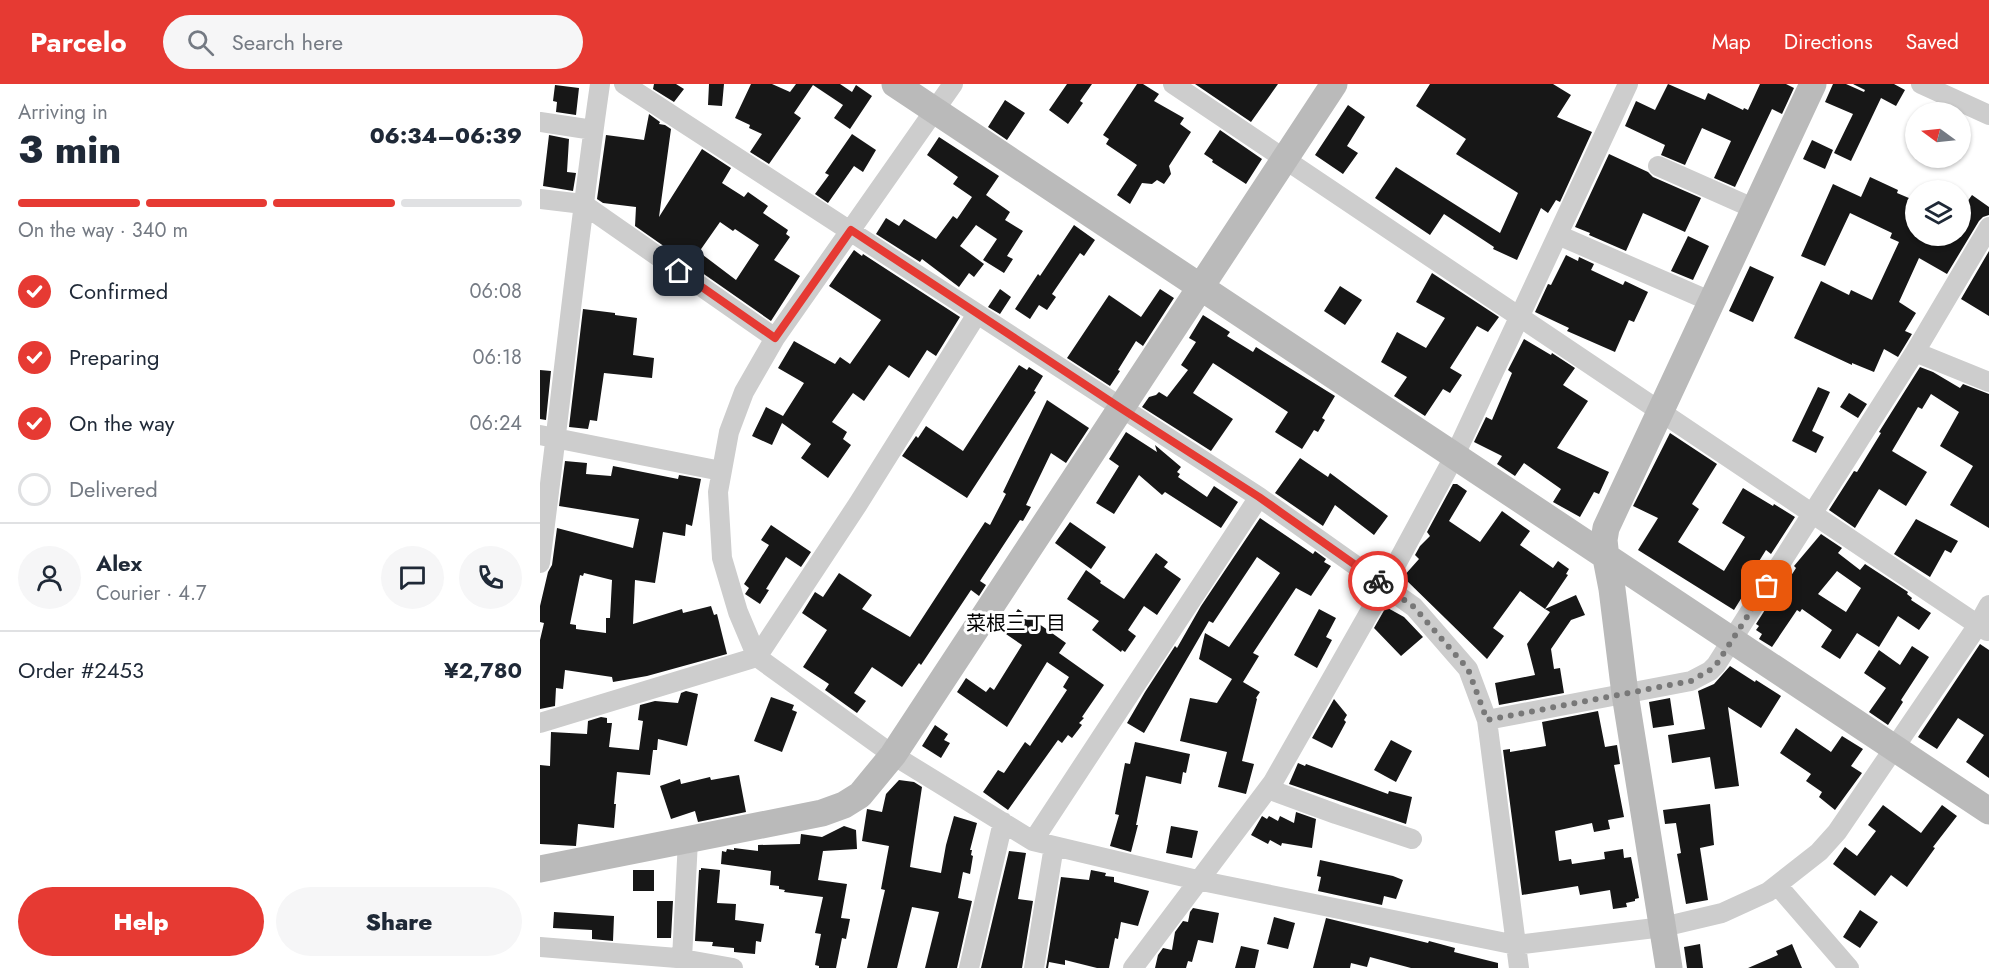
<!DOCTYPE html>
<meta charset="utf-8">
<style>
body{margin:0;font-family:Jost,"Noto Sans JP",sans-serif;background:#f6f6f7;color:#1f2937;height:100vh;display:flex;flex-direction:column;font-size:22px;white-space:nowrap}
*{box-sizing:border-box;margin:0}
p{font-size:20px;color:#747a83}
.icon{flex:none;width:33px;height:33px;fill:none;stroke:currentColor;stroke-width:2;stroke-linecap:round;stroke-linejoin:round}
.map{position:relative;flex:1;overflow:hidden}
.side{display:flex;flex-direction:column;background:#fff;width:540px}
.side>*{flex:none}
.needle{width:39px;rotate:285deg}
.buttons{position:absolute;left:1365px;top:18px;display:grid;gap:12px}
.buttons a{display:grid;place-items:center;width:66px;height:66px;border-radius:50%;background:#fff;box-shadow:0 2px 4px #0004;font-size:30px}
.pin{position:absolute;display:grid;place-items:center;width:51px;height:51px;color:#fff;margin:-26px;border-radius:12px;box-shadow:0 3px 9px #0006}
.courier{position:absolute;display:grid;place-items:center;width:60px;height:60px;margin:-30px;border:4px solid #e63a33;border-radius:50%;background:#fff;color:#222;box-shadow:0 2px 8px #0007}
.head em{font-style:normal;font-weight:800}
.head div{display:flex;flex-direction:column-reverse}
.head{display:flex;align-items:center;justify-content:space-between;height:102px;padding:0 18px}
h1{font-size:39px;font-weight:800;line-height:45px}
.bar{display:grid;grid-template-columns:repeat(4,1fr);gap:9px 6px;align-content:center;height:72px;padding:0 18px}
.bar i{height:8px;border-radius:4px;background:#e0e1e3}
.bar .selected{background:#e63a33}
.bar p{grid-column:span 4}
.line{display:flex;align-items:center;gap:15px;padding:0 18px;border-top:2px solid #e0e1e3}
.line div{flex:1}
.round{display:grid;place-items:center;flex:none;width:63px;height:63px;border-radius:32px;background:#f6f6f7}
ol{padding:0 18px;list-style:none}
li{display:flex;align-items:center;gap:18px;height:66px}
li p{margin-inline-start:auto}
li .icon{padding:6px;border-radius:50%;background:#e63a33;color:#fff;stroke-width:4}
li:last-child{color:#747a83}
li i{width:33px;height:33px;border:3px solid #e0e1e3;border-radius:50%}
.action{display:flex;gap:12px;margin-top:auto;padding:12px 18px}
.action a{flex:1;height:69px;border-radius:36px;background:#e63a33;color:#fff;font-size:24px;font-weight:800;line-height:69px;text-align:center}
.action a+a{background:#f6f6f7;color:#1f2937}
header{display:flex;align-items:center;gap:36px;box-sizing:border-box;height:84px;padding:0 30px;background:#e63a33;color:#fff}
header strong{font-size:28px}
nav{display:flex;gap:33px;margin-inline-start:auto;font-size:21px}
.search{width:420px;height:54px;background:#f6f6f7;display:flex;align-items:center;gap:15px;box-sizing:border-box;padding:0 21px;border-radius:33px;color:#747a83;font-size:22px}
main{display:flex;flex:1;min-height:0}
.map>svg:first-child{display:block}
.building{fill:#171717;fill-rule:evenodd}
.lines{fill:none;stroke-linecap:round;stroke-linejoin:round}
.street{stroke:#cdcdcd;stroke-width:20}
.secondary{stroke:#bababa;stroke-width:27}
.done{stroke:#787878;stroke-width:6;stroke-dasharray:0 10.8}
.route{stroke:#e63a33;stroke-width:8}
.labels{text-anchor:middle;stroke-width:6;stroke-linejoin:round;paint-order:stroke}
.neighbourhood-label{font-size:20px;fill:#000;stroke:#fff}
</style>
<header>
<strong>Parcelo</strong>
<div class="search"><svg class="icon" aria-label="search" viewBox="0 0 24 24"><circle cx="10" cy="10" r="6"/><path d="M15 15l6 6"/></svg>Search here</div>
<nav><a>Map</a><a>Directions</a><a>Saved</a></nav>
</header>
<main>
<section class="side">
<div class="head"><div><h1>3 min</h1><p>Arriving in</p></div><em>06:34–06:39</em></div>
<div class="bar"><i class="selected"></i><i class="selected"></i><i class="selected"></i><i></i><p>On the way · 340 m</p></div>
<ol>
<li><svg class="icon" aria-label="check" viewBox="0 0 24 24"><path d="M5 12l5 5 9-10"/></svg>Confirmed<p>06:08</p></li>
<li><svg class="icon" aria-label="check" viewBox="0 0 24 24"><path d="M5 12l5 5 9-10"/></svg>Preparing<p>06:18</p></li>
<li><svg class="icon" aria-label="check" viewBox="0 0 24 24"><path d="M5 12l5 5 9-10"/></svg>On the way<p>06:24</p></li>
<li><i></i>Delivered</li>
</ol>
<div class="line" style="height:108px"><a class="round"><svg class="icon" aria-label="person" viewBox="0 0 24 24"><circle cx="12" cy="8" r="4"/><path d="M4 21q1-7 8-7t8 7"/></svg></a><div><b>Alex</b><p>Courier · 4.7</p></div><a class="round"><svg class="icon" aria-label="chat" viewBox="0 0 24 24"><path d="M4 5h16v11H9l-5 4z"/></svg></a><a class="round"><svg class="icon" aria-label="phone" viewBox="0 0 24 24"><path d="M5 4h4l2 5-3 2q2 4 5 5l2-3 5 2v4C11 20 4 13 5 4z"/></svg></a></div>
<div class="line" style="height:78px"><div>Order #2453</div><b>¥2,780</b></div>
<div class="action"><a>Help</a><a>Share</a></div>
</section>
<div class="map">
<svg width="1449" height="884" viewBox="0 0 1449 884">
<rect width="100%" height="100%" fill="#fff"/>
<path class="building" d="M114,0h22l8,5 -10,13 -21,-13z
M169,0h15l-2,22 -14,-1z
M211,0h21l18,8 6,-8h44l12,8 4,-7 16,11 -22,33 -16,-11 9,-13 -30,-20 -19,28 7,5 -32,46 -19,-12 12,-18 -13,-6 1,-3 -15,-7z
M527,0h25l-12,17 3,2 -15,21 -19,-14z
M597,0h6l16,10 -5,7 30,17 -4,6 11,8 -22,34 2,8 -7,10 -7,-4 -5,4 -10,-1 -12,21 -13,-9 20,-30 -31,-21 3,-5 -6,-4z
M655,0h83l-27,38z
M890,0h123l18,11 -14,22 35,15 -32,70 -4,-2 -8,13 -7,-5 -24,52 -24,-11 1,-2 -50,-33 -14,21 -55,-37 21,-31 104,66 18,-40 -62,-39 10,-15 -50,-33z
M1128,0l37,16 3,-7 35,17 1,-2 4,2 12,-26h26l8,4 -12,26 -10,-5 -37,78 -21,-9 17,-37 -29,-13 -17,37 -24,-10 4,-10 -40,-19 11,-25 19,9z
M1293,0h13l18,8 1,-2 -12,-6h41l11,6 -9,16 -15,-8 -30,63 -17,-8 19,-39 -28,-12z
M15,1l24,3 -3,27 -20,-3 1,-10 -4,-1z
M465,16l20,13 -18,27 -19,-13z
M808,21l17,12 -18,29 11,7 -15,21 -28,-19z
M109,30l11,8 -1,2 6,1 6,4 -12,88 43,-68 29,19 -9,15 22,14 4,-5 20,14 -5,7 25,17 -2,4 4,3 -16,23 26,16 -29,45 -136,-95 1,-19 -33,-4 -6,-4 9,-64 38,5zM180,138l13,9 2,-2 24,16 -23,35 -37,-28z
M680,46l42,29 -16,25 -34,-22 1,-2 -9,-6z
M312,50l24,16 -13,22 -9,-6 -26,37 -13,-9 14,-19 -4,-2z
M9,51l20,4 -2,33 9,1 -3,18 -30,-5z
M399,53l60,39 -13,19 24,17 -5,8 18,11 -16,25 6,3 -9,14 -21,-13 14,-21 -21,-14 -16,21 24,18 -10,13 -5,-4 -10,14 -37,-28 -2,3 -44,-28 10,-16 13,8 5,-7 32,20 17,-23 4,3 15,-22 -19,-13 5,-7 -31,-22z
M1272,56l21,10 -8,19 -22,-10z
M1069,70l39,18 5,5 48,21 -16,34 -42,-19 -17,38 -37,-16 1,-2 -15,-6z
M1330,93l28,13 -1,3 19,8v35h44v-24l12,-17 17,12v8l-6,2 -4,4 -32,53 -28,-16 -20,44 17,11 -11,18 7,3 -14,23 -14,-8 -10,23 -22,-9v2l-58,-27 27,-57 28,14 2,-5 21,10 27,-58 -9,-4 2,-5 -42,-20 -25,53 -24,-10 32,-72 28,13z
M534,141l21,15 -11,16 -4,-3 -28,41 4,3 -9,13 -8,-5 -9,14 -15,-10 23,-35 2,2z
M1148,152l21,10 -16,34 -22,-9z
M314,166l8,6 1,-2 97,63 -24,39 -9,-6 -18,28 -20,-13 -25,36 -11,-8 -21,29 15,10 -4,7 8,6 -23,33 -27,-20 10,-14 -29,-21 -10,22 -20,-9 14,-29 17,9 21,-33 -26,-15 16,-27 41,23 5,-7 10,7 31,-44 -52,-34z
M1449,167v65l-28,-17z
M1026,171l12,6 1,-4 15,7 -3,6 32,15 2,-4 23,11 -14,30 -5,-2 -14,32 -48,-21 2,-3 -34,-16 13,-28 3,1z
M1210,182l24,11 -21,45 -24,-11z
M892,189l67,44 -11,15 -11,-6 -27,42 12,7 -12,18 -7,-4 -18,27 -31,-20 13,-19 -26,-15 16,-30 29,16 19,-30 -29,-16z
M800,202l22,14 -17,25 -21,-14z
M460,205l11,8 -11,17 -12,-7z
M620,205l14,9 -31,48 -7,-5 -18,29 2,1 -10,15 -43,-28 42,-63 32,22z
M43,225l32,4v2l22,3 -4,37 21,3 -2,20 -48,-5 -7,48 -7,-1 -2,9 -19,-2z
M663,231l27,17 -3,4 26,16 3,-5 79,49 -13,22 3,2 -7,12 -4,-2 -12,19 -27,-17 13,-20 -75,-49 -20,30 40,26 -22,32 -69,-44 7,-10 7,-2 3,-3 8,5 21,-27 -7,-5 15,-23 -7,-4z
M984,255l27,16 1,-2 23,15 -12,17 25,16 -31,47 52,24 -10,22 -5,-2 -14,25 -27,-15 8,-13 -37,-26 -9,13 -18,-12 5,-8 -28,-14 12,-25 6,3 20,-47 -4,-3z
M479,281l8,5 2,-3 14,9 -9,15 2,1 -69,106 -65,-42 14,-20 2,2 8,-12 37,25z
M1380,283l13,5 27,16 3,-4 26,10v134l-39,-23 23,-39 -33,-20 19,-34 -28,-18 -9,15 -4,-2 -26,44 35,21 -21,34 -27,-17 -24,39 -26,-18 25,-39 3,1 24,-39 -2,-1z
M0,286l11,1 -5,49 -6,-1z
M1278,303l12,5 -18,39 12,6 -8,16 -24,-12z
M1309,309l18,11 -9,14 -18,-11z
M507,316l42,28 -23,35 -15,-10 -25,52 5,2 -8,14 -3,-1 -40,61 6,4 -7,11 -8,-6 -50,75 -2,-2 -17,24 -30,-20 -18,26 12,8 -9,12 -32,-23 4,-6 -26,-17 24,-37 -25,-17 13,-21 8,5 16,-24 33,22 -10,14 48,28 75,-115 5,3 16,-31 -3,-2z
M586,348l31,20 -2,-7 26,22 -4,5 3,2 -2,3 29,20 7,-11 24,16 -17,26 -56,-36 -3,3 -23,-20 -25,39 -18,-11 23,-37 -10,-7z
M1130,349l47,31 -25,40 7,5 -21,33 46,29 21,-34 -23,-14 21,-35 30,18 1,-2 21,13 -24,37 -5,-4 -23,37 4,2 -13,21 -96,-60 20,-32 -25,-12z
M760,374l28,19 2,-4 58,43 -14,19 -39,-30 -12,21 -48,-33z
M25,377l22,2 -1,11 25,2 2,-10 65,13 1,-4 22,4 -9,47 -6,-2 -1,12 -22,-4 -8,51 -20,-3 -2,44 49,-15 1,4 28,-7 3,9 3,-1 10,40 -80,22 -34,6 -1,-5 -47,-7 -2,19 -7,-1 -1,18 -15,3v-69l4,-17 -4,-1v-16l8,-34 4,-7 5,-37 76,20 6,-29 -80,-13zM44,489l28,7 -2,38h-4v15l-30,-4v-4l-6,-1 10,-49 3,1z
M913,400h4l10,7 -18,30 31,21 22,-31 28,20 -10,14 33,23 5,-7 11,8 -3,5 2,1 -23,34 -25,-18 -27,37 11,8 -17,23 -84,-82 16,-18 -4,-4 5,-9 10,-10 -3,-4z
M720,434l53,36 2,-3 11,8 -2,3 7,4 -20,30 -15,-8 -43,65 6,3 -16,26 17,10 -4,6 1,1 -15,62 12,3 -8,30 -28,-7 9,-35 -47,-11 10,-43 27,5 15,-24 -33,-20 6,-26 24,14 51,-74 -23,-16 -44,66 -4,-2 -65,112 -17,-10 18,-31 30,-46 2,2 24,-42z
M1376,435l42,22 -7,12 -6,-3 -15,27 -36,-23z
M530,438l36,25 -15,22 -36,-26z
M231,441l40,27 -10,15 -15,-10 -20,32 3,1 -9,14 -15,-10 4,-6 -5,-4 25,-39 -8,-5z
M1281,450l21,14 -4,5 22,17 5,-6 43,28 -1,2 5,4 -1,2 20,13 -12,17 -21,-14 -19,31 -22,-14 -17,26 -19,-12 11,-17 -30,-21 -2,3 -3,-2 -25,37 -13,-8 3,-5 -6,-4 3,-4 -3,-2 21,-33 3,2 16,-25 -2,-2zM1297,487l24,17 -15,24 -28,-18z
M616,469l12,9 -4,5 17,12 -24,36 -13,-9 -16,24 8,6 -11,16 -3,-2 -1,2 -29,-22 7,-9 -32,-22 19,-29 15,11 -1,2 24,16z
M1036,511l9,20 -14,5 -20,29 3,20 6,-1 4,25 -65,12 -4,-22 40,-8 -8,-31 23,-32 -5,-3z
M846,523l18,10 19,20 -22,19 -27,-28z
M478,525l48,34 -7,10 45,32 -22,32 2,1 -5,5 3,2 -10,13 -4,-3 -6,8 -4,-3 -50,70 -25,-18 15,-22 6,3 21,-31 5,4 37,-56 -4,-3 6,-10 -22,-15 -40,65 -50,-35 9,-14 20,14 4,-5 4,3 28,-45 -19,-13z
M779,525l17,9 -10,19 6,3 -15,28 -23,-13z
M1440,560l9,6v128l-23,-16 18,-27 -26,-17 -21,31 -19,-12z
M1372,562l17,11 -28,43 2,2 -15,23 -19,-13 17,-24 -22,-15 15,-23 21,15z
M1190,582l25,16 1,-2 25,16 -20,32 -33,-21 11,79 -24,3 -5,-32 -38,6 -4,-28 37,-6 -7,-38 16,-7z
M146,607l12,3 -11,52 -29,-7 -1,11h-4l-3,25 -33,-3 -3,32h2l-2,24 -36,-4 -2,22 -36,-2v-79l10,1 1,-34 36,2 1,-13 13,-4 6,1v5h5l-3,24 30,3 4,-29 -5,-1 2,-15 15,-4 23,2 3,-10z
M231,613l23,8 -2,5 5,2 -15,40 -28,-11z
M1130,614l4,27 -21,3 -4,-26z
M794,615l13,16 -3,5 2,2 -14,26 -20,-10z
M1058,627l7,36 12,-2 3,19 -6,1 10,52 -16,3 2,9 -16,3 -2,-9 -37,8 4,30 12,-2 1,5 33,-5 -1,-7 19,-3 1,9 7,-1 8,41 -4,1v2l-9,2 1,4 -14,2 -3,-19 -30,5 -2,-9 -56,9 -19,-145 7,-1v3l36,-6 -4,-24z
M395,641l13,9 -4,6 6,3 -9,15 -19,-12z
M1256,644l35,24 11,-16 21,13 -12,17 11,7 -27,37 -16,-13 3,-5 -16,-11 5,-7 -31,-21z
M851,656l21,11 -16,31 -22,-12z
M595,658l55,12 -4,19 -3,-1 -2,12 -35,-8 -10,49h2l-7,27 -21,-6 9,-31 -4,-1 10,-51 5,1z
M758,679l7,3 1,-2 82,30 1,-3 23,6 -6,27 -117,-40z
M199,691l7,37 -48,10 -3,-11 -24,8 -11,-33 20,-7 1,5 29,-7 1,3z
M359,696l15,2 8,5 -12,80 31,6 5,-28 8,-29 23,7 -7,27h2l-1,5 2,1 -3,18 -7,-2 -5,26 14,3 -15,67h-32l14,-56 -27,-5 -15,61h-30l18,-78 -4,-1 8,-43 -27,-5 5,-32 15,3 4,-18z
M1170,720l4,41 -14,3 8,52 -22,4 -9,-50 4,-1 -5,-30 -11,1 -2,-14z
M1343,721l38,28 21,-28 15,11 -24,31 2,1 -28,39 -16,-12 -16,21 -42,-32 12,-17 12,9 19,-25 -8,-6z
M756,728l20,7 -4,29 -30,-5 -1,3 -11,-6 -2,4 -17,-9 11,-19 5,3 2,-3 9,5 2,-5 14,7z
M304,742l12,4 1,19 -34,2 -5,29 29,4 -6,34 9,1 -4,20 -4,-1 -6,30h-17v-2l-4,-1 6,-31 -6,-1 8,-36 -39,-5 1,-2 -6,-1v-3l-9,-1 1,-14 -50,-7 1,-13 4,1 1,-3 7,1v-2l24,3v-6l42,-1 1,-10 21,3z
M631,742l27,5 -6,27 -26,-5z
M469,767l17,2 -8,46 15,2 -11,67h-41z
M780,776l73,16 10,4 -7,19 -12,-3 -2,9 -64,-14 3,-14 -4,-1z
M161,784l19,2 -3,33 19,1 -1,16 29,4 -3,18 -5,-1 -1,13 -21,-2v-4l-22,-2 1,-4 -18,-1 4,-71h2z
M93,786h21v21h-21z
M551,786l15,3 -1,3 9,1v5l35,9 -11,35 -17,-4 -3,17 -3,-1 -6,30h-12l-32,-8v5l-16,-3 -1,6h-2l15,-91 28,3z
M117,817h16l-2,37h-14z
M653,824l26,5 -6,30 -15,-3 -6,22 -4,-1 -2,7h-31l3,-13 5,-7 9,2 3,-18 8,-11 5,1 2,-10z
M1320,826l18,12 -18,26 -17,-11z
M14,828l60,4 -1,25 -21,-2v-9l-39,-2z
M734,833l21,6 -7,26 -21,-5z
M786,834l102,25 1,-2 26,7 -1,4 44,11v5h-87l-41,-11 -3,10 -16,-4 -1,5h-37z
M1160,860l3,24h-16l-3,-21z
M1252,860l10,24h-54l30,-13 -2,-4z
M701,862l18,4 -4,18h-20z"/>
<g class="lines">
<path class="street" d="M84,0l635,413 155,110 54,62 19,51 32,248
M413,0l-178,254 -31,54 -15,40 -11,60 4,66 16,54 19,45 136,98 140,86 164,39 319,65 147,-18 59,-14 46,-21 51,-40 18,-20 141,-207 11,-20
M633,0l814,547
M1381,0l68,31
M0,38l53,8
M1118,82l97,43
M0,115l43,5 192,134
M1018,151l154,67
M1375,268l74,30
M0,351l181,36
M0,479c21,-160 37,-320 60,-479
M947,636l204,-39 19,-10 6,-6 199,-313 74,-125
M0,639l217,-66 101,-153 119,-190
M728,705l68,25 76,25
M493,757l226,-344
M1238,802l71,82
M0,863l137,11 56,10
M142,875l6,-119
M429,884l34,-146
M494,884l20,-122
M593,884l140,-186 112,-197 69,-128 174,-373"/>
<path class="secondary" d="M355,0l1094,727
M0,785l282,-56 22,-8 16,-10 33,-40 441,-671
M1129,884l-44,-274 -13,-105 -6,-31 -2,-18 2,-12 207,-444"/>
</g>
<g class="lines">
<path class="done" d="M838,497l36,26 54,62 19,51 204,-39 19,-11 6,-5 51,-79"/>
<path class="route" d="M139,187l96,67 76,-108 271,179 137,88 119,84"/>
</g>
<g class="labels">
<g class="neighbourhood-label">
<text x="476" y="546">菜根三丁目</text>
</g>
</g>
</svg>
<div class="buttons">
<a><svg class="needle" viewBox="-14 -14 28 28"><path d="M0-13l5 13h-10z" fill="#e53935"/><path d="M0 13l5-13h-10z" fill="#747a83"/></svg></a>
<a><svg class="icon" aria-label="layers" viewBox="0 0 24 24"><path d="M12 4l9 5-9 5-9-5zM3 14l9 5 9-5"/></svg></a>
</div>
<div class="pin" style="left:1227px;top:502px;background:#ea580c"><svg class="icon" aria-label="bag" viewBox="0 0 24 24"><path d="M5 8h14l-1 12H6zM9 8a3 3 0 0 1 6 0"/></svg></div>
<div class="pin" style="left:139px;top:187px;background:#1f2937"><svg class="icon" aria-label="home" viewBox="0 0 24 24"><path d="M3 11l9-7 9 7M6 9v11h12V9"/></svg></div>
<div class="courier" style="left:838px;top:497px"><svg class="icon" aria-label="bike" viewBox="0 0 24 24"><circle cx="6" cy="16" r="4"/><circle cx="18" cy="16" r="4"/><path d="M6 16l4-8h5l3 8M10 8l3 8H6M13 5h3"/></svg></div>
</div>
</main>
